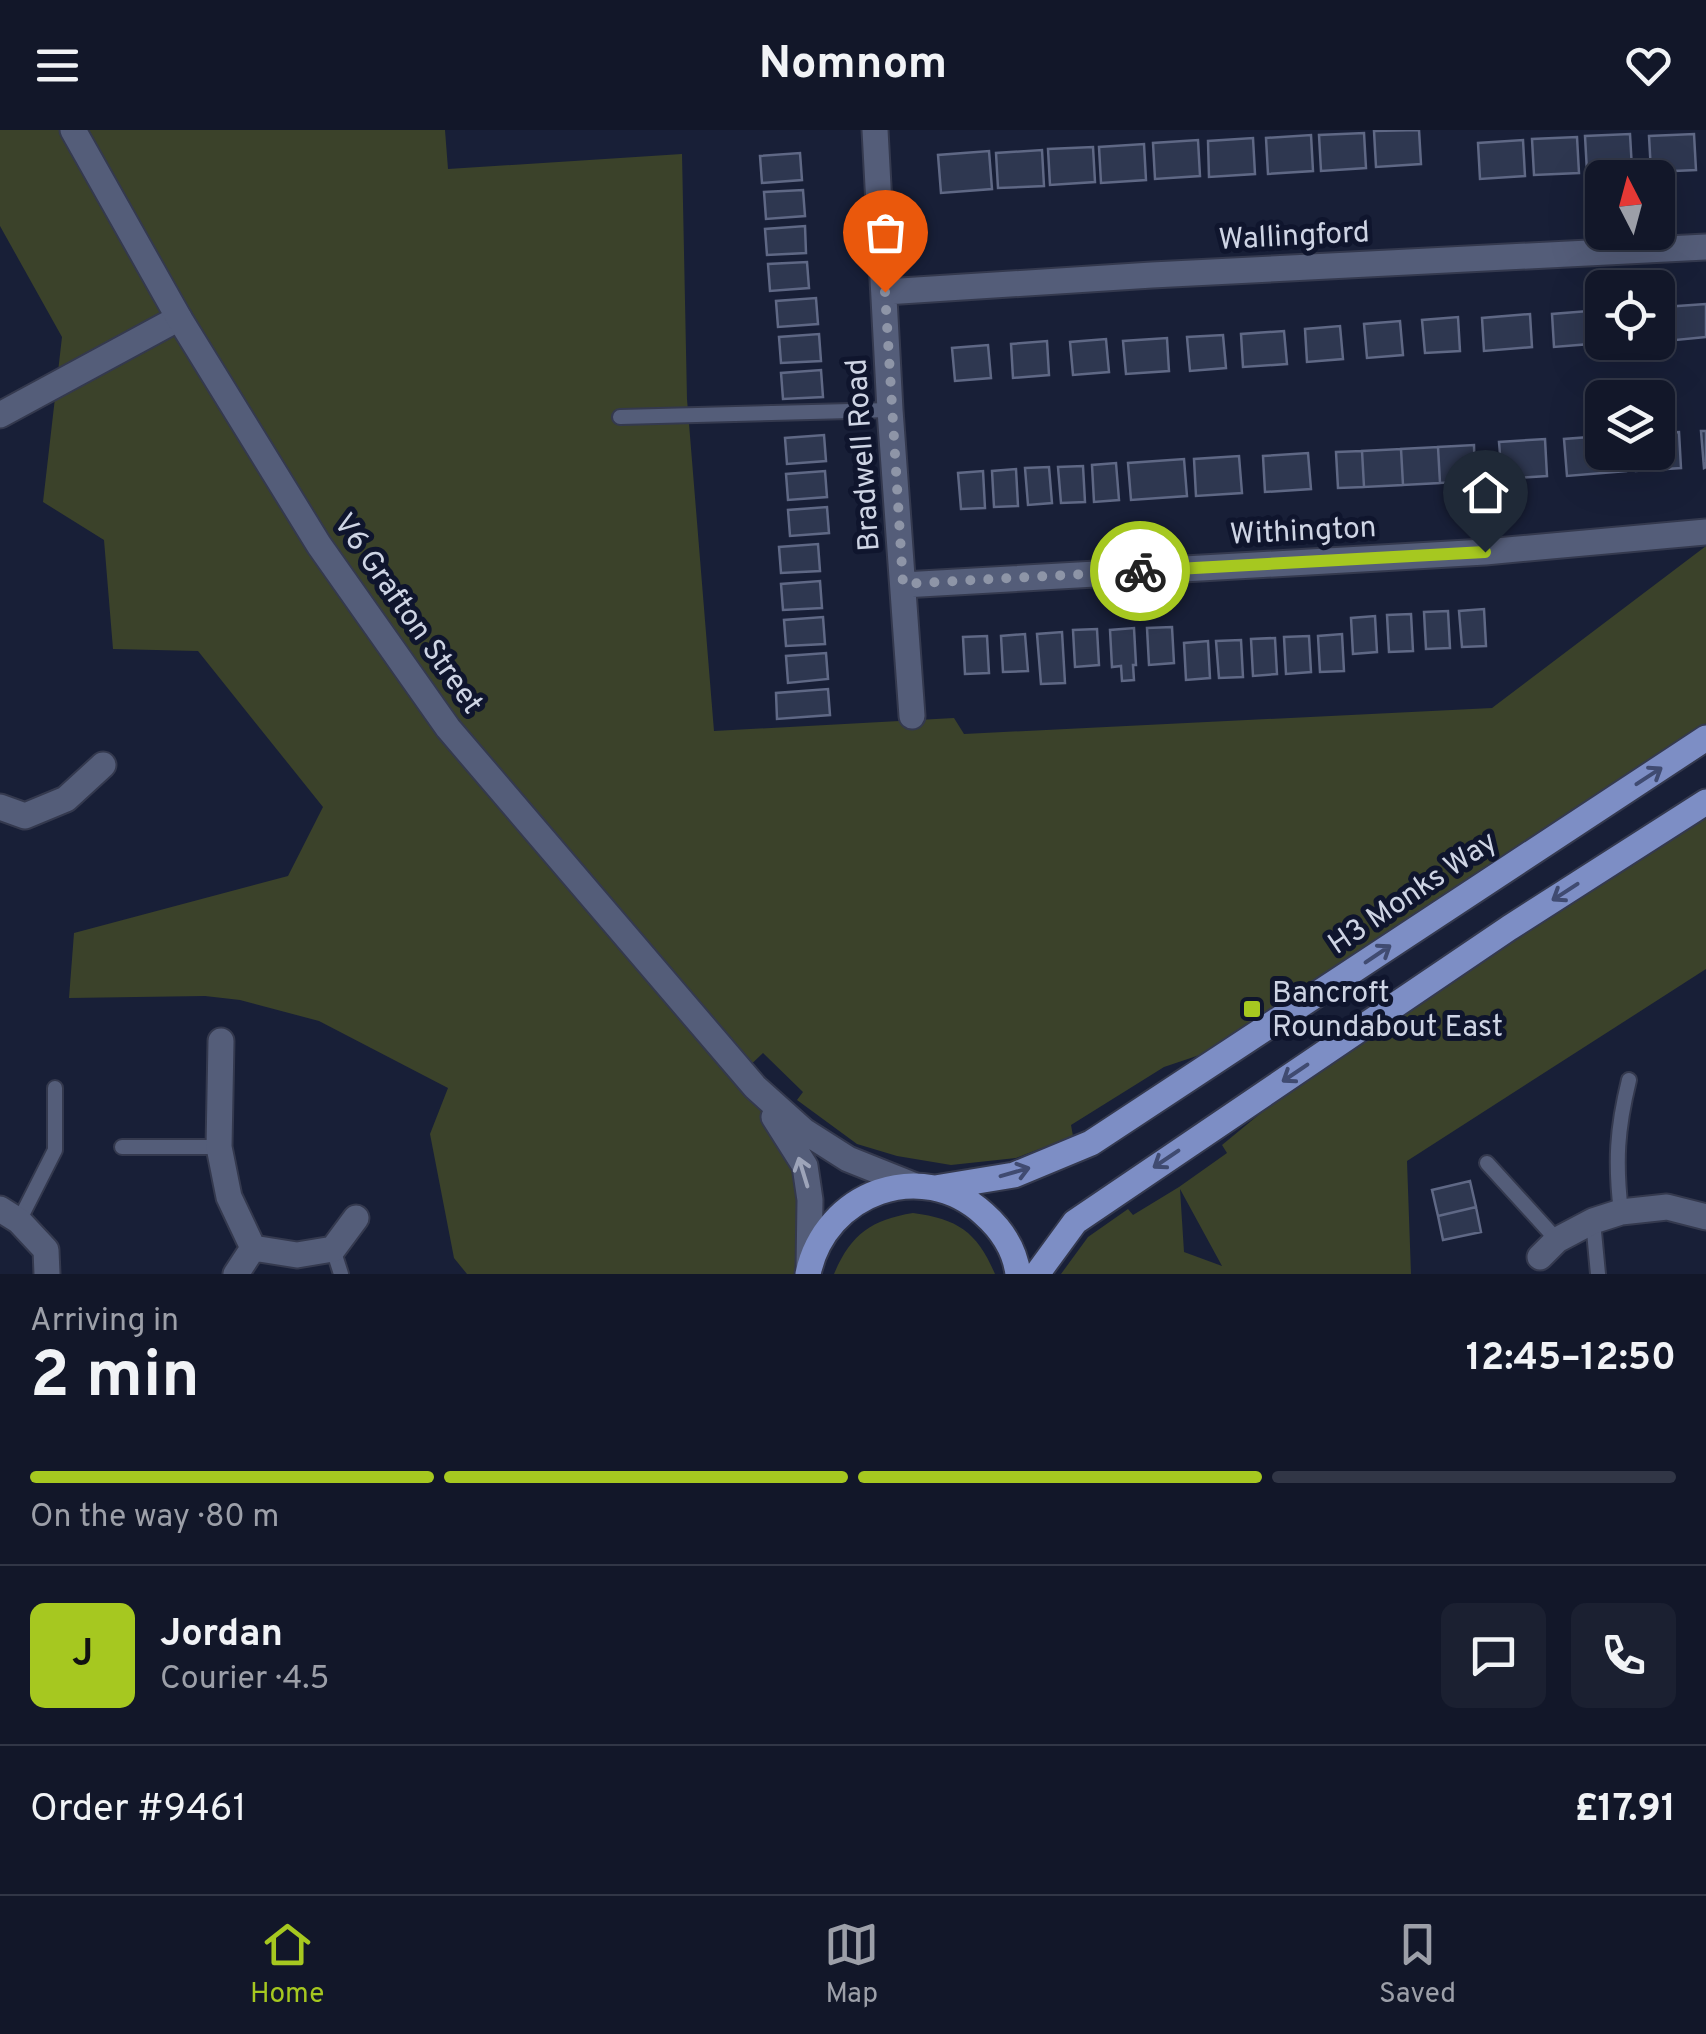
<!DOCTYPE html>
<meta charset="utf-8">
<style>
body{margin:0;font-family:Overpass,sans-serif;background:#1b2031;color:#f1f3f6;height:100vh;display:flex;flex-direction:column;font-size:38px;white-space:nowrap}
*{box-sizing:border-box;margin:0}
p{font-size:32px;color:#9c9fa8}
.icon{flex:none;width:55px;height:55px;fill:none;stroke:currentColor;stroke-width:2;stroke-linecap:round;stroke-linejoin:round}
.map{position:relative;height:1144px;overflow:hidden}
.panel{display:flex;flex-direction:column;background:#121729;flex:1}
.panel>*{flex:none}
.needle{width:65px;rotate:354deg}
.tools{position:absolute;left:1585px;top:30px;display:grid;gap:20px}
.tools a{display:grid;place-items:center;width:90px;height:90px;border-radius:15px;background:#121729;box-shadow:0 10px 40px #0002,0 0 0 2px #313646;font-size:50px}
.pin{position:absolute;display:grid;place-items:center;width:85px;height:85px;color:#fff;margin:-102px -42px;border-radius:50% 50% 50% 0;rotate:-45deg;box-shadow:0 0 10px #0007}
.pin .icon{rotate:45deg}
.courier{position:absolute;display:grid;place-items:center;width:100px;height:100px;margin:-50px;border:8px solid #a6c820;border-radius:50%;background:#fff;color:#222;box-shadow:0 2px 12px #0007}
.summary em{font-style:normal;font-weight:700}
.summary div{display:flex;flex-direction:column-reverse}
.summary{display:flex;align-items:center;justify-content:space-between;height:170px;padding:0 30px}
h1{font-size:65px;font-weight:700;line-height:75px}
.bar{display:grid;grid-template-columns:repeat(4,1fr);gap:15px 10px;align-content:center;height:120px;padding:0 30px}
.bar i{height:12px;border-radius:8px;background:#313646}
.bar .active{background:#a6c820}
.bar p{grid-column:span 4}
.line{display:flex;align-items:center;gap:25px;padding:0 30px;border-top:2px solid #313646}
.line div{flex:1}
.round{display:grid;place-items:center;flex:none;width:105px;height:105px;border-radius:15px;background:#1b2031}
header{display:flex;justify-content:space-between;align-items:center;height:130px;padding:0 30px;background:#121729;font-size:45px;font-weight:700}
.tab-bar{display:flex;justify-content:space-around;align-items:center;height:140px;border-top:2px solid #313646;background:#121729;font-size:28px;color:#9c9fa8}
.tab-bar a{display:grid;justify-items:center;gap:5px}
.tab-bar .active{color:#a6c820}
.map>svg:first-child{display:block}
.green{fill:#3b422a;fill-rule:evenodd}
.building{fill:#2e3750;stroke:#5f6885;stroke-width:2.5}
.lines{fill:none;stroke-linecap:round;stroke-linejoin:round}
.lane-casing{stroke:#34394e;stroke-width:18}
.street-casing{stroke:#34394e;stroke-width:29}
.secondary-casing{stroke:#34394e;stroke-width:29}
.primary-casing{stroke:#34394e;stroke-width:29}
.lane{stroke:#545d79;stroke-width:14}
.street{stroke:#545d79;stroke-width:25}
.secondary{stroke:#545d79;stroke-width:25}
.primary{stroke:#7d8ec5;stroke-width:25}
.oneway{stroke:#404b71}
.oneway2{stroke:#9da4b9}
.done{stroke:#8e95a7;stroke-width:10;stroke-dasharray:0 18}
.route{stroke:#a6c820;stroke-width:12}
.poi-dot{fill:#a6c820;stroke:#0f152d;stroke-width:4}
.labels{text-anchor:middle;stroke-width:10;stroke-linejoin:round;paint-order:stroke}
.street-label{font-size:30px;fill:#ced4e4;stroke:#0f152d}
.poi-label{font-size:30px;fill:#ced4e4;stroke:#0f152d;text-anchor:start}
</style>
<header><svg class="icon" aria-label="menu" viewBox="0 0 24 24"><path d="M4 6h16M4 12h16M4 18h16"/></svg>Nomnom<svg class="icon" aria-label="heart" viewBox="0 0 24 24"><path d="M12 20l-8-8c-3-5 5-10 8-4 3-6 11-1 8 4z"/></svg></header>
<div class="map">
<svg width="1706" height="1144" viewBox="0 0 1706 1144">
<rect width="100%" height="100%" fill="#181f37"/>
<path class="green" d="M0,0h445l3,39 234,-15 5,245 27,332 240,-13 10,16 528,-26 214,-162v192l-450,298 -92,31 -93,58 2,11 -57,22 -65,7 -54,-9 -40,-12 -60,-44 6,-8 -40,-39 -21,20 63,93 3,108h-341l-13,-16 -24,-124 18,-46 -129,-67 -79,-21 -35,-4 -136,2 5,-65 214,-57 35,-69 -125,-156 -85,-2 -9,-109 -61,-38 19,-165 -62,-111z
M1706,672v167l-299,192 4,113h-350l27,-37 40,-28 5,6 46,-28 48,-34 -5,-8 148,-122zM1180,1059l42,77 -38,-14z
M913,1083c45,6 64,19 82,61h-161c17,-40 37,-54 79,-61z"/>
<path class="building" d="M1419,0l2,34 -45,3 -2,-36z
M1364,3l2,35 -45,3 -2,-36z
M1630,4l2,35 -45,3 -2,-36z
M1694,4l2,36 -45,2 -2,-36z
M1311,5l2,36 -45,3 -2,-36z
M1577,7l2,36 -45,2 -2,-36z
M1253,8l2,36 -46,3 -1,-36z
M1198,10l2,36 -45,3 -2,-36z
M1523,10l2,36 -45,3 -2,-36z
M1144,14l2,36 -45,3 -2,-36z
M1093,17l2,35 -45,3 -2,-36z
M1042,20l2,36 -46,2 -2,-35z
M989,21l3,38 -51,4 -3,-38z
M800,23l2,27 -40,3 -2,-27z
M803,60l2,26 -39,3 -2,-27z
M805,96l1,27 -39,2 -2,-26z
M807,132l2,26 -39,3 -2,-27z
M816,168l2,26 -40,3 -2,-26z
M1706,174v33l-40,4 -2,-34z
M1588,181l2,33 -36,3 -2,-33z
M1530,184l2,33 -48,4 -2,-33z
M1458,187l2,34 -35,2 -3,-33z
M1400,191l3,34 -36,3 -3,-34z
M1340,196l3,33 -36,3 -2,-33z
M1284,201l3,33 -44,3 -2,-33z
M819,204l2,27 -40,2 -2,-26z
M1223,205l3,33 -36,3 -3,-34z
M1167,208l2,33 -43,3 -3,-33z
M1106,209l3,33 -36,3 -3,-33z
M1047,211l2,34 -36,3 -2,-34z
M988,215l3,33 -36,3 -3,-33z
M821,240l2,27 -40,2 -2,-26z
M1701,301h5v36l-2,1z
M1679,302l2,36 -45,3 -1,-19h23v-19z
M824,305l2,26 -39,3 -2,-26z
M1602,306v16h23l1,19 -59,5 -3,-37z
M1545,309l2,37 -45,3 -3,-37z
M1474,315l1,36 -35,2 -2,-36z
M1438,317l2,36 -37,2 -2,-36z
M1401,319l2,36 -39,2 -2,-36z
M1362,321l2,36 -26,1 -2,-36z
M1308,323l3,36 -46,3 -2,-36z
M1239,326l3,37 -46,3 -2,-37z
M1184,329l3,37 -56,4 -3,-37z
M1116,333l3,37 -25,2 -2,-37z
M1083,336l2,36 -24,1 -3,-36z
M1049,337l3,36 -24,2 -3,-37z
M1016,339l2,37 -24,1 -2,-36z
M825,341l2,26 -39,3 -2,-26z
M983,341l2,37 -24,1 -3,-36z
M827,377l2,26 -39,3 -2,-26z
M818,414l2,27 -39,2 -2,-26z
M820,451l2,27 -39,2 -2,-26z
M1484,479l2,37 -24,1 -3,-36z
M1448,481l2,37 -24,1 -2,-37z
M1411,484l2,37 -24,1 -2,-37z
M1375,486l2,36 -24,2 -2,-36z
M823,487l2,27 -39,2 -2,-26z
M1172,497l2,36 -25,2 -2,-37z
M1134,498l2,37h-3l1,15 -12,1 -1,-15 -9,1 -2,-37z
M1097,499l2,36 -24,2 -2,-37z
M1062,502l3,51 -24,1 -4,-50z
M1025,504l3,37 -25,1 -2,-36z
M1342,504l2,37 -24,1 -2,-36z
M987,506l2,37 -24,1 -2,-37z
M1309,506l2,36 -25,2 -2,-37z
M1275,508l2,36 -24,2 -2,-37z
M1241,510l2,37 -24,1 -3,-37z
M1208,511l2,37 -24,2 -2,-37z
M826,523l2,26 -40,4 -2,-27z
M828,559l2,26 -53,4 -1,-26z
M1470,1051l6,26 -38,9 -6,-26z
M1476,1077l5,25 -38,8 -5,-24z"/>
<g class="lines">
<g class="lane-casing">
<path id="lane" d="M620,287l270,-7
M122,1017h97
M1487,1033l70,77
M1621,1082c-6,-50 -4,-83 8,-132
M19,1091l36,-71v-62
M1593,1091l5,53
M333,1119l8,25"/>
</g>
<g class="street-casing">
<path id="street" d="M875,0l15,280 22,306
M885,162l267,-17 554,-28
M0,285l179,-97
M903,455l582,-33 221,-20
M0,677l25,9 41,-17 37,-34
M221,911l-2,106 10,50 24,51 -17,26
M0,1079l19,12 27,29 1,24
M253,1118l44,7 36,-6 23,-31
M1540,1127l17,-17 36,-19 28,-9 46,-5 39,10"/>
</g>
<g class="secondary-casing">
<path id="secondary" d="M73,0l106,188 140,227 129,183 307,359 49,44 44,28 65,26
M774,987l31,49 5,34 -1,68"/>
</g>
<g class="primary-casing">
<path id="primary" d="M935,1058l79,-13 77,-32 615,-405
M808,1144c17,-82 114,-117 176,-60 18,16 31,36 34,60
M1037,1144l38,-52 434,-294 197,-126"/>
</g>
<use href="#lane" class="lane"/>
<use href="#street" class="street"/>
<use href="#secondary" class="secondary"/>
<use href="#primary" class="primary"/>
</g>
<defs><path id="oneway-shaft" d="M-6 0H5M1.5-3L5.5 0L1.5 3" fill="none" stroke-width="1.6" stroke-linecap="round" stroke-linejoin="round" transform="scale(2.5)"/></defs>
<g class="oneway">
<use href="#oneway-shaft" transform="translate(1649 646) rotate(-33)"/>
<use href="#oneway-shaft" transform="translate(1565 762) rotate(147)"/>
<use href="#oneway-shaft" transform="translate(1378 824) rotate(-34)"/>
<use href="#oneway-shaft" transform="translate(1295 943) rotate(146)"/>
<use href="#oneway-shaft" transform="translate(1166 1029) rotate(146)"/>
<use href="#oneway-shaft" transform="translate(1015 1042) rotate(-16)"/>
</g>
<use class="oneway2" href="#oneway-shaft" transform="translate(803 1042) rotate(-107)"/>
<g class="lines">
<path class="done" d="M885,162l18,292 237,-13"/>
<path class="route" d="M1140,441l345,-19"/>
</g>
<rect class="poi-dot" x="1242" y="869" width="20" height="20" rx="5"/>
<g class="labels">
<g class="street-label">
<text transform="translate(1294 105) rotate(-3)" y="10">Wallingford</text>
<text transform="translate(862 325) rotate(-94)" y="10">Bradwell Road</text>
<text transform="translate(1303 400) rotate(-3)" y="10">Withington</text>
<text transform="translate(409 483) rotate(55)" y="10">V6 Grafton Street</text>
<text transform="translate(1412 762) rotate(-34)" y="10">H3 Monks Way</text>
</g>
<g class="poi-label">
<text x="1272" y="872">Bancroft<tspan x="1272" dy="34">Roundabout East</tspan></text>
</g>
</g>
</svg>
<div class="tools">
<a><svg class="needle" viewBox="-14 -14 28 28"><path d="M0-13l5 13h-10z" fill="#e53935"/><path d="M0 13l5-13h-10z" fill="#9c9fa8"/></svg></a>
<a><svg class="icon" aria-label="locate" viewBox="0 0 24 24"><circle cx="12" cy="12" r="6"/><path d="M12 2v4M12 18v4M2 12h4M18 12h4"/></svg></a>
<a><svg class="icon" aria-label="layers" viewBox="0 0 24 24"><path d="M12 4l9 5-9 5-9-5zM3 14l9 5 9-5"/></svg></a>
</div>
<div class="pin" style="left:885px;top:162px;background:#ea580c"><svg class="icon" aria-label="bag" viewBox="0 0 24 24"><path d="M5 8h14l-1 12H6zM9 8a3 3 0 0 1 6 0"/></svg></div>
<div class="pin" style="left:1485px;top:422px;background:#1f2937"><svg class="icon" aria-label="home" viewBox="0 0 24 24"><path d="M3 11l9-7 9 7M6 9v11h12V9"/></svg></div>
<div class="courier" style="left:1140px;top:441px"><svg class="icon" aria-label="bike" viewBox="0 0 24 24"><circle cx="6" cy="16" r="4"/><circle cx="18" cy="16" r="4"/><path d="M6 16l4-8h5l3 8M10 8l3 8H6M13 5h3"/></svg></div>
</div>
<section class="panel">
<div class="summary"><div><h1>2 min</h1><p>Arriving in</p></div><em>12:45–12:50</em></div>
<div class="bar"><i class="active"></i><i class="active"></i><i class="active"></i><i></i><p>On the way · 80 m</p></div>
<div class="line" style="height:180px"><b class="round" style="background:#a6c820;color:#111">J</b><div><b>Jordan</b><p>Courier · 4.5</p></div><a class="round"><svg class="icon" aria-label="chat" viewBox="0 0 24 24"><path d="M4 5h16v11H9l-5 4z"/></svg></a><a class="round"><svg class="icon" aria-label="phone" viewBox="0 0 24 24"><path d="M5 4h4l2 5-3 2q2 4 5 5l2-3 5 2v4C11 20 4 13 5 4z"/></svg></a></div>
<div class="line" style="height:130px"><div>Order #9461</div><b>£17.91</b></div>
</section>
<nav class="tab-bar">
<a class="active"><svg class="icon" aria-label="home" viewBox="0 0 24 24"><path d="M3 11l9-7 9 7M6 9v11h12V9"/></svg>Home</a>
<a><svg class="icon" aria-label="map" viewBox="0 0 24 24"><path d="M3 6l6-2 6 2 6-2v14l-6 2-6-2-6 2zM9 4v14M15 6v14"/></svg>Map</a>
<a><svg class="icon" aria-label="saved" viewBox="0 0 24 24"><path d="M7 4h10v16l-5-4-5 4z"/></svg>Saved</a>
</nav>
